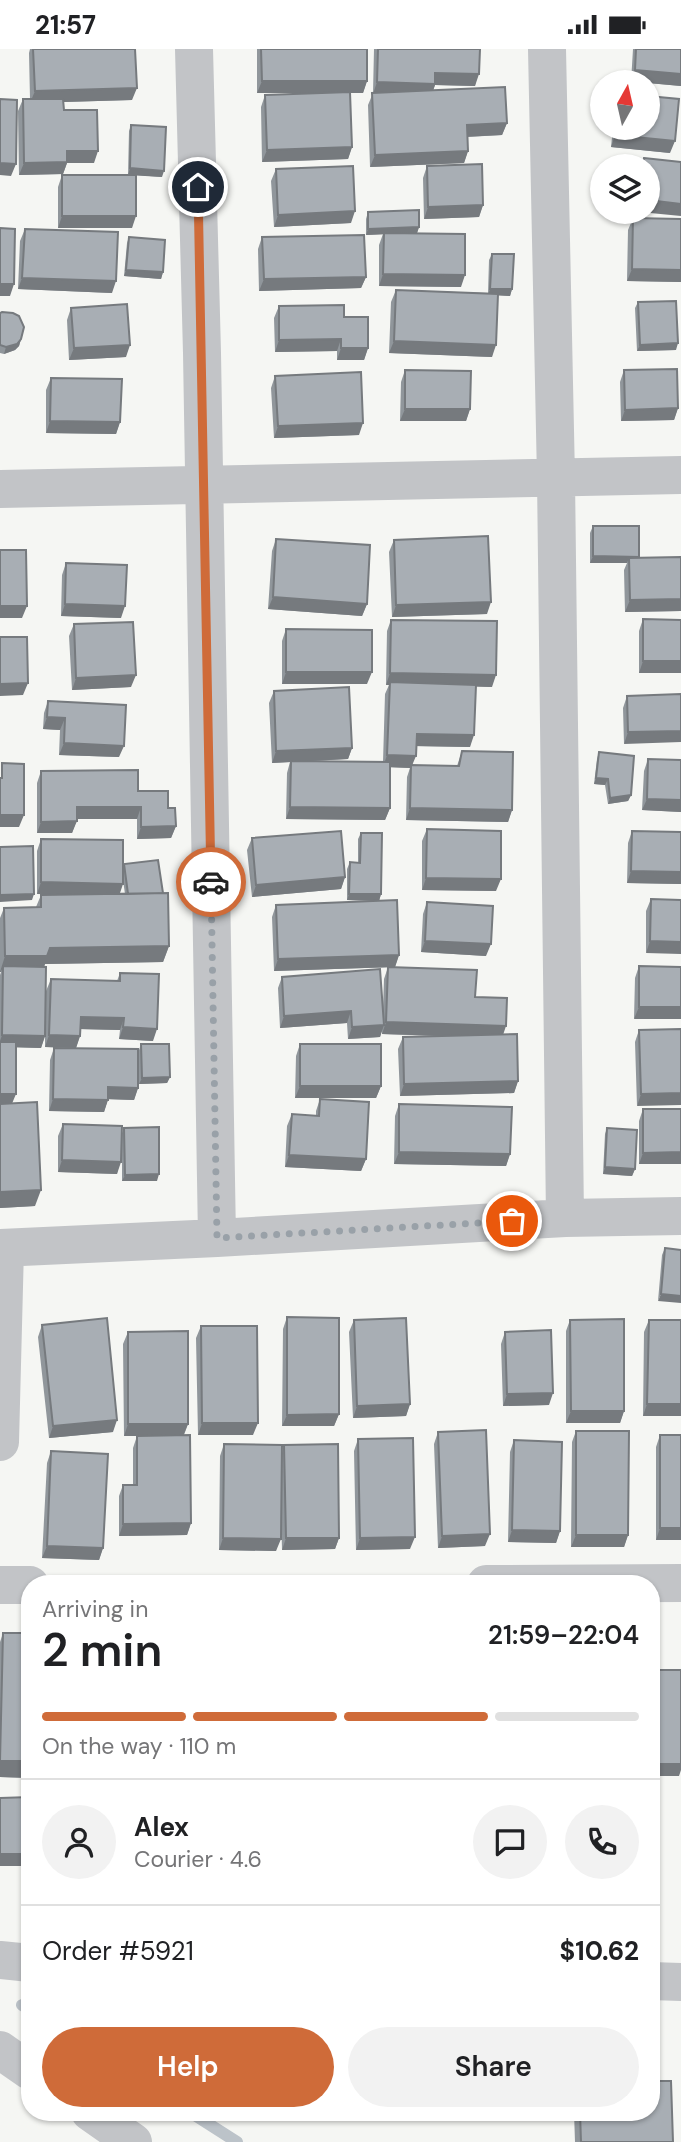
<!DOCTYPE html>
<meta charset="utf-8">
<style>
body{margin:0;font-family:"DM Sans",sans-serif;background:#f2f2f2;color:#202124;height:100vh;display:flex;flex-direction:column;font-size:26px;white-space:nowrap}
*{box-sizing:border-box;margin:0}
p{font-size:23px;color:#757577}
.icon{flex:none;width:38px;height:38px;fill:none;stroke:currentColor;stroke-width:2;stroke-linecap:round;stroke-linejoin:round}
.map{position:relative;flex:1;overflow:hidden}
.drawer{position:absolute;left:21px;top:1526px;width:639px;height:546px;display:flex;flex-direction:column;background:#fff;border-radius:28px;box-shadow:0 2px 5px #0004}
.drawer>*{flex:none}
.needle{width:46px;rotate:8deg}
.controls{position:absolute;left:590px;top:21px;display:grid;gap:14px}
.controls a{display:grid;place-items:center;width:70px;height:70px;border-radius:50%;background:#fff;box-shadow:0 2px 5px #0004;font-size:35px}
.pin{position:absolute;display:grid;place-items:center;width:60px;height:60px;color:#fff;margin:-30px;border:4px solid #fff;border-radius:50%;box-shadow:0 2px 7px #0007}
.courier{position:absolute;display:grid;place-items:center;width:70px;height:70px;margin:-35px;border:5px solid #cf6b39;border-radius:50%;background:#fff;color:#222;box-shadow:0 2px 9px #0007}
.summary em{font-style:normal;font-weight:600}
.summary div{display:flex;flex-direction:column-reverse}
.summary{display:flex;align-items:center;justify-content:space-between;height:119px;padding:0 21px}
h1{font-size:46px;font-weight:600;line-height:52px}
.bar{display:grid;grid-template-columns:repeat(4,1fr);gap:10px 7px;align-content:center;height:84px;padding:0 21px}
.bar i{height:9px;border-radius:5px;background:#e0e0e0}
.bar .current{background:#cf6b39}
.bar p{grid-column:span 4}
.line{display:flex;align-items:center;gap:18px;padding:0 21px;border-top:2px solid #e0e0e0}
.line div{flex:1}
.round{display:grid;place-items:center;flex:none;width:74px;height:74px;border-radius:37px;background:#f2f2f2}
.primary-button{display:flex;gap:14px;margin-top:auto;padding:14px 21px}
.primary-button a{flex:1;height:80px;border-radius:42px;background:#cf6b39;color:#fff;font-size:28px;font-weight:600;line-height:80px;text-align:center}
.primary-button a+a{background:#f2f2f2;color:#202124}
.status{display:flex;justify-content:space-between;align-items:center;height:49px;padding:0 35px;background:#fff;direction:ltr}
.status svg{height:19px;fill:currentColor}
.map>svg:first-child{display:block}
.lines{fill:none;stroke-linecap:round;stroke-linejoin:round}
.stream{stroke:#bcc3c9;stroke-width:12}
.minor{stroke:#c2c4c7;stroke-width:38}
.wall{fill:#90969b;fill-rule:evenodd}
.shaded-wall{fill:#767a7e}
.building{fill:#a8aeb4;stroke:#767a7e;stroke-width:2}
.done{stroke:#99a1a8;stroke-width:7;stroke-dasharray:0 12.6}
.route{stroke:#cf6b39;stroke-width:9}
</style>
<div class="status"><b>21:57</b><svg viewBox="0 0 49 12"><path d="M0 12V9h3v3zM5 12V6h3v6zM10 12V3h3v9zM15 12V0h3v12zM26 1h20v11H26zM47 4h2v5h-2z"/></svg></div>
<div class="map">
<svg width="681" height="2093" viewBox="0 0 681 2093">
<rect width="100%" height="100%" fill="#f5f6f3"/>
<g class="lines">
<path class="stream" d="M22,1956l8,5
M190,2063l47,30"/>
<path class="minor" d="M194,0l8,304 15,885
M547,0l9,429 9,740
M0,440l681,-14
M0,1199l217,-10 348,-20 116,-2
M0,1393l5,-194
M486,1535l195,-1
M0,1536h30
M0,1911l30,3
M651,1932l30,1
M0,2001l30,21
M90,2063l43,30"/>
</g>
<path class="wall" d="M30,0h105l-3,51 -69,2 1,8 30,53h-27l-4,11 -44,1 -1,-64 5,-12h7l-1,-46z
M257,0h110v32l-4,12h-13l2,54 -4,12 -86,3 -1,-55 4,-12 61,-2h-69z
M374,0h106l-5,37 -40,-1 -2,6 74,32 -5,12 -35,2 1,14 -4,12 -94,4 -2,-62 5,-12z
M633,0h48v37l-33,-3v-1h-17z
M131,76l31,52 -26,-2 -4,53h-74v-41l4,-12h66l1,-44z
M613,79h35l22,25 -59,-6z
M427,117l56,39 -4,12 -55,2 -1,-41z
M276,120l75,54 -77,4 -3,-46z
M368,163l51,15 -2,6 44,54 -82,-1v-41l4,-11 -17,1v-16z
M633,169l48,1v63l-54,-1 1,-51z
M25,180l87,64 -94,-4 2,-48z
M129,188l34,35 -2,7 -37,-3 3,-33z
M262,188l104,40 -5,11 -102,3 -1,-42z
M492,205l20,35 -2,7 -12,-1 -6,62 -103,-4 2,-51 5,-12 92,3 1,-33z
M638,253l38,48 -39,1 -2,-43z
M279,257l65,11 24,31 -4,12h-27v-9l-62,1 -1,-34z
M71,259l55,49 -57,3 -2,-40z
M0,264l21,26 -2,7 -4,4 -11,4 -4,-1z
M405,321l65,39 -4,12h-66l1,-39z
M624,321l54,38 -4,12 -53,1 -1,-39z
M275,327l84,59 -85,3 -3,-50z
M51,329l69,44 -4,12 -70,-1v-43z
M593,477l46,32 42,-1v54l-56,1 -1,-42 3,-7h-37v-30z
M276,490l91,65 -5,12 -94,-7 4,-58z
M394,491l93,74 -95,3 -3,-65z
M66,514l55,55 -60,-2 1,-41z
M643,570l38,1v53h-42v-42z
M391,571l101,67 -16,-1 -6,61 -54,-1 -4,19 45,1 5,-15 50,59 -4,12 -102,-2 1,-43 3,-9 -20,-1v41l-5,12 -99,-1 1,-46 3,-11 -18,1 -3,-60 5,-12 78,57 -4,11 -36,2 71,1 2,-68 4,-9h-3l1,-54z
M74,575l57,63 -59,3 -3,-54z
M286,580l81,55h-85v-43z
M681,645l-57,50 -1,-36 4,-12z
M48,652l71,56 -60,-2 1,-25 -17,-1 1,-16z
M599,703l32,43 -3,6 -20,3 -3,-19 -11,-1 3,-25z
M648,710l33,1v52l-39,-2 2,-39z
M41,722l97,20 30,17 8,18 -5,12 -34,1v-20h-60l-5,14h-35v-50z
M427,780l69,62 -74,-1v-49z
M632,782l49,1v52l-54,-1 1,-40z
M361,784l20,61 -2,7 -32,-1v-31l3,-7 8,1v-24z
M252,789l93,39 -4,12 -89,8 -5,-47z
M41,790l82,27 1,-2 45,82 -6,16 -118,2 -1,3 2,24 5,-12 66,2 3,-8 33,68 -34,-2 1,-9 -39,-1 -1,7 -4,12 -31,-1v-11l-4,12 -25,-1 -4,56 23,103 -35,2v-233l1,-3h-1v-54l4,-10 32,-1 5,-12 5,-1h-9v-43zM123,831l2,14h-6z
M651,850l30,1 -35,53v-42z
M427,853l59,54 -65,-4 2,-38z
M276,856l123,50 -4,12 -121,4 -2,-54z
M639,917l42,1 -47,52 1,-41z
M388,918l87,30 28,38 15,46 -4,12 -114,3 -2,-47 5,-12 40,-1 -61,-2v-4l-2,7 -32,2 -1,-16 -67,5 -2,-40 4,-11 101,31 1,-29z
M681,980l-44,77 -2,-64 4,-12z
M141,995l29,33 -3,6 -28,1v-34z
M300,995l81,42 -5,12h-81l1,-42z
M54,999l84,40 -4,12 -26,-1 -4,13 -55,-1 1,-51z
M320,1050l46,60 -5,12 -76,-4 2,-41 5,-12 24,2v-5z
M399,1055l111,50 -4,12 -112,-2 1,-48z
M643,1060h38v55h-42v-43z
M63,1075l59,9 2,-5 33,53h-35v-41l-5,34 -59,-2v-36z
M607,1079l28,41 -3,7 -29,-2 2,-40z
M665,1199l16,2 -23,51 4,-46z
M287,1268l52,97 -5,12h-52l1,-97z
M354,1271l56,84 -4,12 -53,2 -4,-86z
M570,1271l54,91 -4,12h-54v-92z
M649,1271h32v96h-38l1,-84z
M42,1276l71,107 -64,6 -11,-101z
M201,1277l52,109h-55l-2,-97z
M128,1283l60,92 -4,11 7,88 -4,12 -68,1v-40l4,-11h10v-37l4,-12h15h-28l-1,-92z
M505,1283l44,73 -46,1 -2,-62z
M576,1382l52,104 -4,12h-53l1,-105z
M438,1383l47,114 -47,2 -4,-104z
M660,1386l21,105h-25v-93z
M358,1390l52,110 -54,1 -2,-99z
M514,1391l46,91 -4,12 -48,-1 2,-90z
M224,1395l58,9 2,-8 55,93 -4,11 -53,1 -1,-41 -5,42 -57,-1 1,-94z
M51,1402l52,97 -4,12 -57,-2 5,-95z
M3,1584l27,145 -30,-1v-135z
M574,2063h77l22,30h-98z"/>
<path class="shaded-wall" d="M635,21l46,4v12l-33,-3v-1h-17z
M435,24l44,1 -4,12 -40,-1 -4,11 -58,-2 4,-12z
M262,32h105l-4,12h-106z
M137,39l-5,12 -102,3 5,-12z
M507,74l-5,12 -40,2 5,-12z
M615,86l60,6 -5,12 -59,-6z
M352,98l-4,12 -86,3 5,-12z
M67,102h31l-4,12h-27l-4,11 -44,1 5,-12z
M468,102l-4,12 -94,4 5,-12z
M0,114l16,1 -5,12 -11,-1z
M130,119l34,3 -2,6 -34,-2z
M648,151l33,4v12l-41,-4h8z
M483,156l-4,12 -55,2 4,-12z
M355,162l-4,12 -77,4 4,-12z
M62,167h74l-4,12h-74z
M419,178l-2,6 -51,2 2,-6z
M632,220l49,1v12l-54,-1z
M126,221l37,2 -2,7 -37,-3z
M383,225l82,1 -4,12 -82,-1z
M366,228l-5,11 -102,3 5,-12z
M22,229l94,3 -4,12 -94,-4z
M0,235h14l-4,12h-10z
M490,240h22l-2,7 -22,-1z
M21,290l-2,7 -4,4 -11,4 2,-7z
M341,290l-4,12 -62,1 4,-12z
M394,292l102,4 -4,12 -103,-4z
M678,294l-2,7 -39,1 3,-6z
M130,296l-4,12 -57,3 5,-12z
M341,299h27l-4,12h-27z
M678,359l-4,12 -53,1 4,-11z
M405,360h65l-4,12h-66z
M50,372l70,1 -4,12 -70,-1z
M363,374l-4,12 -85,3 4,-12z
M593,507l46,1 -10,1 -2,5h-37z
M273,548l94,7 -5,12 -94,-7z
M681,550v12l-56,1 5,-12z
M491,553l-4,12 -95,3 4,-12z
M65,555l60,2 -4,12 -60,-2z
M0,557h27l-5,12h-22z
M643,612h38v12h-42z
M286,623h86l-5,12h-85z
M390,624l106,2 -4,12 -102,-2v-3l-1,3h-3z
M136,626l-5,12 -59,3 4,-12z
M28,634l-5,12 -23,1v-12z
M47,668l18,1 -5,12 -17,-1z
M681,682v11l-57,2 4,-12z
M417,685l57,1 -4,12 -58,-1z
M64,694l60,3 -5,11 -60,-2z
M352,699l-4,11 -76,4 4,-12z
M387,706l29,1 -5,12 -28,-1z
M596,729l12,1 -3,6 -11,-1z
M631,746l-3,6 -20,3 2,-6z
M647,750l34,1v12l-39,-2z
M77,758h64l-4,12h-65z
M290,758l100,1 -5,12 -99,-1z
M410,759l102,2 -4,12 -102,-2z
M0,766h24l-5,12h-19z
M77,772l-5,12h-35l4,-11z
M176,777l-5,12 -34,1 4,-12z
M631,822l50,1v12l-54,-1z
M345,828l-4,12 -89,8 4,-12z
M426,829l75,1 -5,12 -74,-1z
M41,833l82,2 -4,12 -82,-2z
M34,845l-2,6 -32,2v-7z
M349,845h32l-2,7 -32,-1z
M425,892l66,3 -5,12 -65,-4z
M650,892l31,1v12l-35,-1z
M169,897l-6,16 -118,2 -3,8 -39,-6 -2,6h-1l5,-16 45,-8z
M399,906l-4,12 -121,4 4,-12z
M639,958h42v12h-47z
M351,962l-4,12 -67,5 4,-12z
M81,968l43,1 -4,12 -43,-1z
M386,973l120,4 -4,12 -120,-4z
M384,976l-4,12 -32,2 4,-12z
M123,978l34,2 -4,12 -34,-2z
M2,986l43,1 -4,12 -41,-1v-6z
M49,986l31,1 -4,12 -31,-1z
M170,1028l-3,6 -28,1 3,-6z
M518,1032l-4,12 -114,3 4,-12z
M300,1037h81l-5,12h-81z
M108,1038l30,1 -4,12 -31,-1z
M681,1044v12l-44,1 4,-12z
M0,1045h16l-5,12h-11z
M53,1050l55,1 -4,12 -55,-1z
M399,1103l111,2 -4,12 -112,-2z
M681,1103v12h-42l4,-11z
M289,1106l77,4 -5,12 -76,-4z
M62,1111l59,2 -4,12 -59,-2z
M605,1118l30,2 -3,7 -29,-2z
M159,1125l-2,7h-35l3,-6z
M41,1141l-6,16 -35,2v-16z
M661,1245l20,2v7l-23,-2z
M553,1344l-4,12 -46,1 4,-12z
M410,1355l-4,12 -53,2 4,-12z
M647,1355h34v12h-38z
M571,1362h53l-4,12h-54z
M339,1365l-5,12h-52l5,-11z
M117,1371l-4,12 -64,6 4,-12z
M202,1374h56l-5,12h-55z
M128,1375h60l-5,12h-59z
M191,1474l-4,12 -68,1 4,-12z
M660,1479h21v12h-25z
M512,1481l48,1 -4,12 -48,-1z
M490,1485l-5,12 -47,2 4,-12z
M576,1486h52l-4,12h-53z
M415,1488l-5,12 -54,1 4,-12z
M223,1489l58,1 -5,12 -57,-1z
M286,1489h53l-4,11 -53,1z
M47,1497l56,2 -4,12 -57,-2z
M0,1712h30v17l-30,-1z
M651,1715h30v6l-2,6h-28z
M0,1805h30v12h-30z"/>
<path class="building" d="M33,0h102l2,39 -102,3z
M261,0h106v32h-105z
M378,0h102l-1,25 -44,-1v11l-58,-2z
M636,0h45v25l-46,-4z
M505,38l2,36 -40,2 1,26 -93,4 -3,-62z
M350,43l2,55 -85,3 -2,-55z
M648,47l31,3 -4,42 -60,-6 1,-7h32z
M0,50l17,1 -1,64 -16,-1z
M23,50h40l1,11h33l1,41h-31v11l-43,1z
M131,76l35,2 -2,44 -34,-3z
M644,109l37,4v42l-33,-4v-34h-5z
M482,115l1,41 -55,2 -1,-41z
M353,117l2,45 -77,4 -2,-46z
M62,126h74v41h-74z
M419,161v17l-51,2v-17z
M633,169l48,1v51l-49,-1z
M0,179l15,1 -1,55h-14z
M25,180l93,3 -2,49 -94,-3z
M384,184l81,1v41l-82,-1z
M364,186l2,42 -102,2 -2,-42z
M129,188l36,3 -2,32 -37,-2z
M492,205h22l-2,35h-22z
M396,241l102,4 -2,51 -102,-4z
M676,252l2,42 -38,2 -2,-43z
M127,255l3,41 -56,3 -3,-40z
M344,256v12h24v31h-27v-9l-62,1v-34z
M2,263l11,1 6,3 5,11 -3,12 -4,5 -11,3 -6,-2v-32z
M677,320l1,39 -53,2 -1,-40z
M405,321l66,1 -1,38h-65z
M361,323l2,51 -85,3 -3,-50z
M51,329l71,1 -2,43 -70,-1z
M593,477h46v31l-46,-1z
M488,487l3,66 -95,3 -2,-65z
M276,490l94,6 -3,59 -94,-7z
M0,501h26l1,56h-27z
M681,508v42l-51,1 -1,-42z
M66,514l61,2 -2,41 -60,-2z
M643,570l38,1v41h-38z
M391,571l106,1 -1,54 -106,-2z
M133,573l3,53 -60,3 -2,-54z
M286,580l86,1v42h-86z
M0,588h27l1,46 -28,1z
M390,633l86,3 -2,50 -57,-1 -1,22 -29,-1z
M349,638l3,61 -76,3 -2,-60z
M681,645v37l-53,1 -1,-36z
M48,652l78,4 -2,41 -60,-3 1,-25 -18,-1z
M462,702l51,1 -1,58 -102,-2 1,-43 48,1z
M599,703l35,4 -3,39 -21,3 -2,-19 -12,-1z
M648,710l33,1v40l-34,-1z
M291,712l99,1v46l-100,-1z
M2,714l22,1v51h-24v-37h2z
M138,721v21h30v17h7l1,18 -35,1v-20h-64v14l-36,1v-51z
M427,780l74,2v48l-75,-1z
M341,782l4,46 -89,8 -4,-47z
M632,782l49,1v40l-50,-1z
M361,784h21l-1,61h-32l1,-32 10,1z
M41,790l82,1v44l-82,-2z
M33,797l1,48 -34,1v-48z
M158,811l5,33 -35,1 -4,-30z
M168,844l1,53 -119,2 -3,8h-42l-1,-48 37,-1v-12z
M651,850l30,1v42l-31,-1z
M397,851l2,55 -121,4 -2,-54z
M427,853l66,4 -2,38 -66,-3z
M3,917l43,1 -1,69 -43,-1z
M639,917l42,1v40h-42z
M388,918l89,3 -2,27 32,1 -1,28 -120,-4z
M380,920l4,56 -32,2 -1,-16 -67,5 -2,-39z
M120,924l39,1 -2,55 -34,-2 1,-9 -43,-1 -1,19 -31,-1 2,-56 69,2z
M681,980v64l-40,1 -2,-64z
M517,985l1,47 -114,3 -1,-47z
M0,993h16v52h-16z
M141,995h28l1,33 -28,1z
M300,995h81v42h-81z
M54,999l84,1v39l-30,-1v13l-55,-1z
M320,1050l49,3 -3,57 -77,-4 3,-41 27,2z
M37,1053l4,88 -41,2v-88z
M399,1055l113,3 -2,47 -111,-2z
M643,1060h38v43l-38,1z
M63,1075l59,2 -1,36 -59,-2z
M159,1078v47l-34,1 -1,-47z
M607,1079l30,2 -2,39 -30,-2z
M665,1199l16,2v46l-20,-2z
M287,1268l52,1v96l-52,1z
M107,1269l10,102 -64,6 -11,-101z
M406,1269l4,86 -53,2 -3,-86z
M624,1270v92h-53l-1,-91z
M649,1271h32v84h-34z
M201,1277h56l1,97h-56z
M551,1281l2,63 -46,1 -2,-62z
M188,1282v93h-60v-92z
M486,1381l4,104 -48,2 -4,-104z
M576,1382h53l-1,104h-52z
M190,1386l1,88 -68,1v-39h14v-49z
M660,1386h21v93h-21z
M413,1389l2,99 -55,1 -2,-99z
M514,1391l48,2 -2,89 -48,-1z
M224,1395l58,1 -1,94 -58,-1z
M338,1395l1,94h-53l-2,-93z
M51,1402l57,3 -5,94 -56,-2z
M3,1584h27v128h-30z
M651,1621h30v94h-30z
M30,1748v57h-30v-56z
M651,2032h20l2,61h-92l-1,-30h71z"/>
<g class="lines">
<path class="done" d="M211,833l6,356 295,-17"/>
<path class="route" d="M198,138l13,695"/>
</g>
</svg>
<div class="controls">
<a><svg class="needle" viewBox="-14 -14 28 28"><path d="M0-13l5 13h-10z" fill="#e53935"/><path d="M0 13l5-13h-10z" fill="#757577"/></svg></a>
<a><svg class="icon" aria-label="layers" viewBox="0 0 24 24"><path d="M12 4l9 5-9 5-9-5zM3 14l9 5 9-5"/></svg></a>
</div>
<div class="pin" style="left:512px;top:1172px;background:#ea580c"><svg class="icon" aria-label="bag" viewBox="0 0 24 24"><path d="M5 8h14l-1 12H6zM9 8a3 3 0 0 1 6 0"/></svg></div>
<div class="pin" style="left:198px;top:138px;background:#1f2937"><svg class="icon" aria-label="home" viewBox="0 0 24 24"><path d="M3 11l9-7 9 7M6 9v11h12V9"/></svg></div>
<div class="courier" style="left:211px;top:833px"><svg class="icon" aria-label="car" viewBox="0 0 24 24"><path d="M5 17H2v-5l4-1 3-4h7l3 4 3 1v5h-3M9 17h6M6 11h13"/><circle cx="7" cy="17" r="2"/><circle cx="17" cy="17" r="2"/></svg></div>
<section class="drawer">
<div class="summary"><div><h1>2 min</h1><p>Arriving in</p></div><em>21:59–22:04</em></div>
<div class="bar"><i class="current"></i><i class="current"></i><i class="current"></i><i></i><p>On the way · 110 m</p></div>
<div class="line" style="height:126px"><a class="round"><svg class="icon" aria-label="person" viewBox="0 0 24 24"><circle cx="12" cy="8" r="4"/><path d="M4 21q1-7 8-7t8 7"/></svg></a><div><b>Alex</b><p>Courier · 4.6</p></div><a class="round"><svg class="icon" aria-label="chat" viewBox="0 0 24 24"><path d="M4 5h16v11H9l-5 4z"/></svg></a><a class="round"><svg class="icon" aria-label="phone" viewBox="0 0 24 24"><path d="M5 4h4l2 5-3 2q2 4 5 5l2-3 5 2v4C11 20 4 13 5 4z"/></svg></a></div>
<div class="line" style="height:91px"><div>Order #5921</div><b>$10.62</b></div>
<div class="primary-button"><a>Help</a><a>Share</a></div>
</section>
</div>
